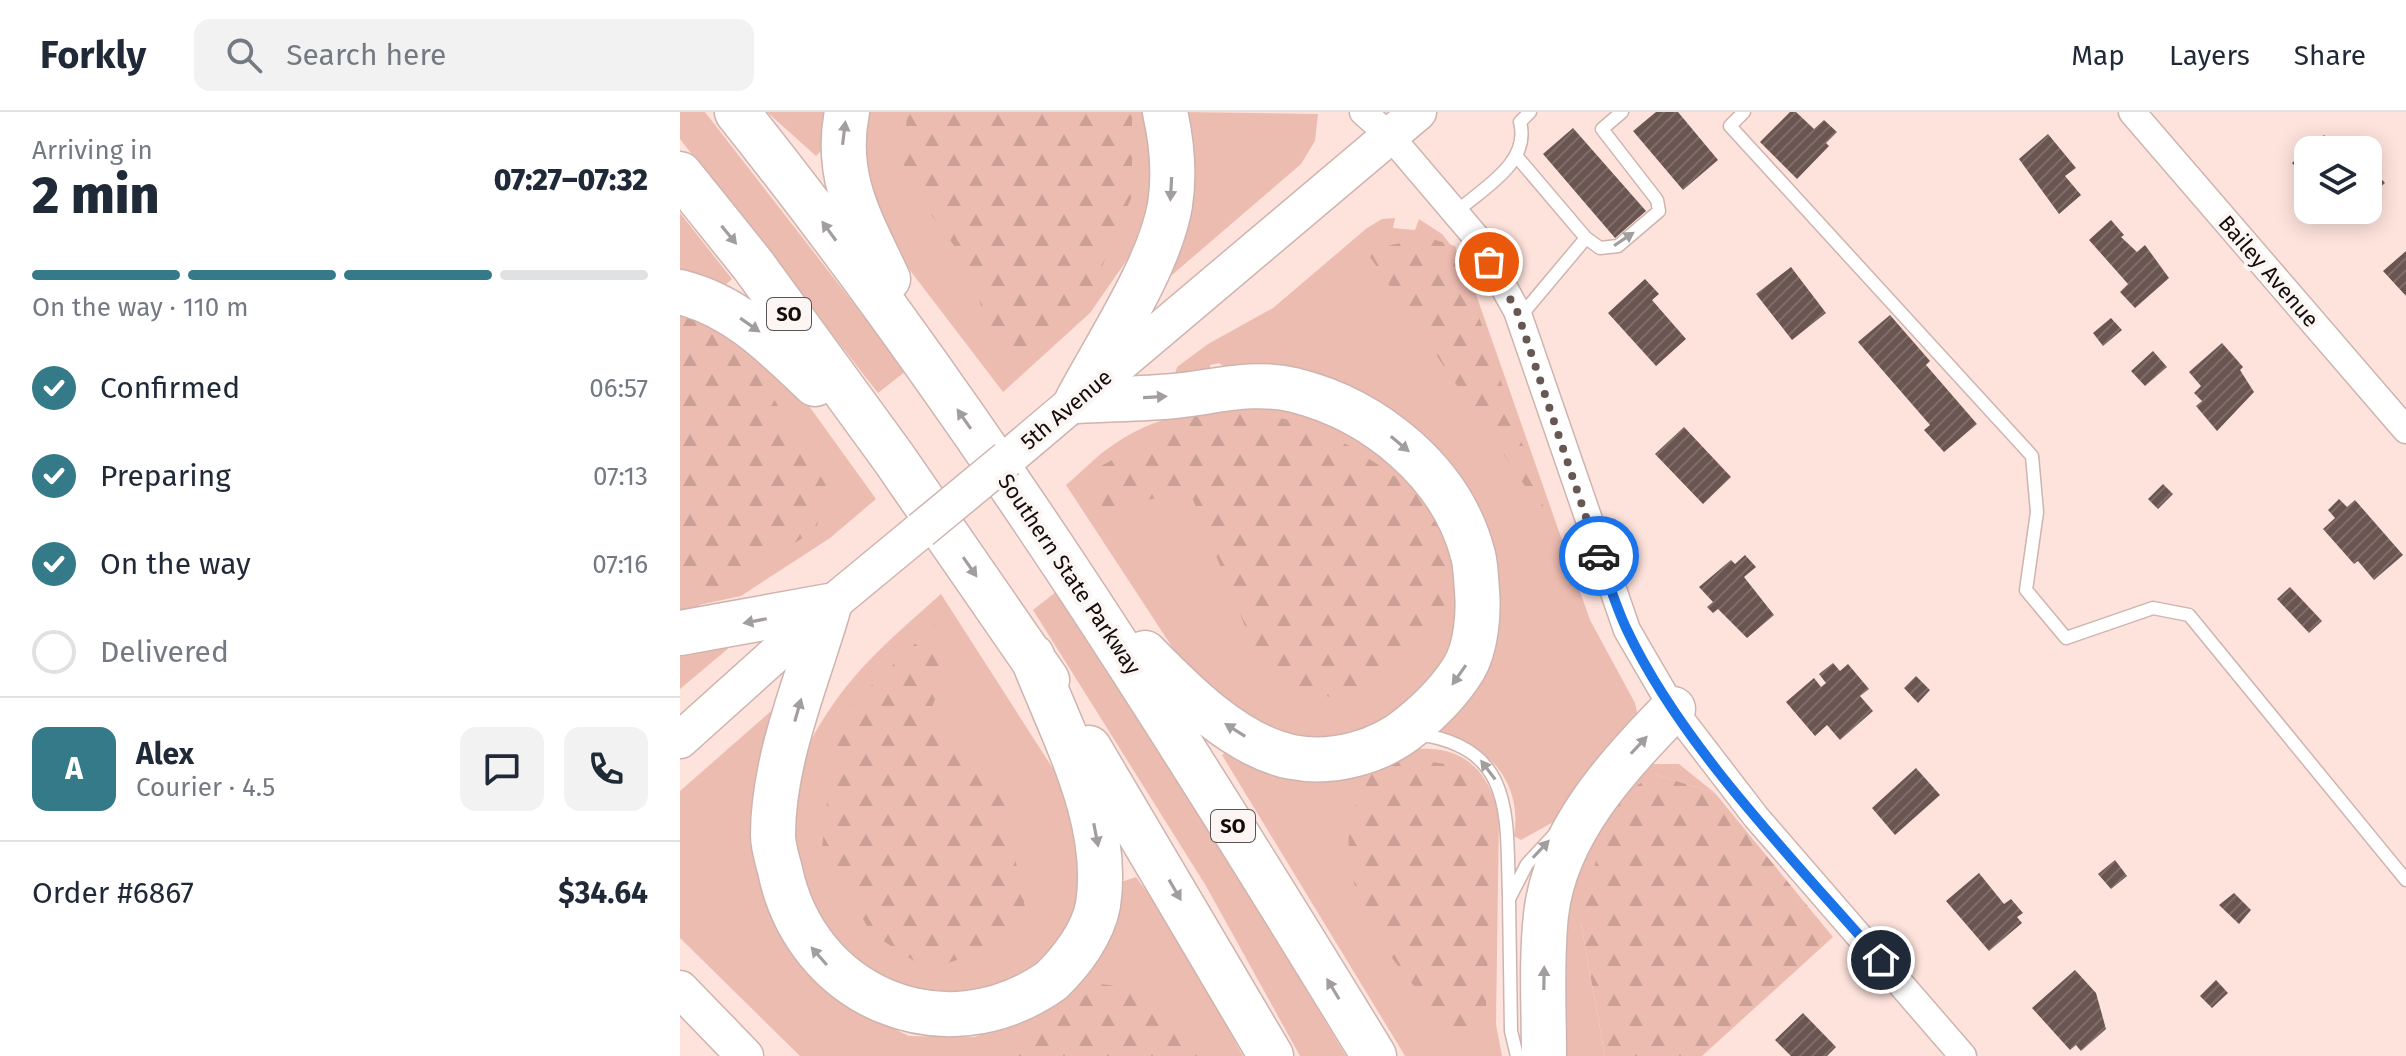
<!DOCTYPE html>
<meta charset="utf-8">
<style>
body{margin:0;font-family:"Fira Sans",sans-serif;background:#f2f2f3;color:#1f2937;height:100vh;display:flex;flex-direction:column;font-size:30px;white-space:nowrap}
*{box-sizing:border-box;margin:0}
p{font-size:26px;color:#747a83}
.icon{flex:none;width:44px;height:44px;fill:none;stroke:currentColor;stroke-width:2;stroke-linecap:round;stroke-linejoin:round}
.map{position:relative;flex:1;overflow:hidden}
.sheet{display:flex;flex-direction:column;background:#fff;width:680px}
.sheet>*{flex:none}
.tools{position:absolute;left:1614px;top:24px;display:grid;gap:16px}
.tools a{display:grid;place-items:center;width:88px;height:88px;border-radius:16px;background:#fff;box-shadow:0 4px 20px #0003;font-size:40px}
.pin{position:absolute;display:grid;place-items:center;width:68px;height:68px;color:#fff;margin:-34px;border:4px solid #fff;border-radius:50%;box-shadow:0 2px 8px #0007}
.courier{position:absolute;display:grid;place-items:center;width:80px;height:80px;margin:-40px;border:6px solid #1a73e8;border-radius:50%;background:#fff;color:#222;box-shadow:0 2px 10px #0007}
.summary em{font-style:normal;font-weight:800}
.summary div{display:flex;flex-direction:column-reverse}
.summary{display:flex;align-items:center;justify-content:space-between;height:136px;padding:0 32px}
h1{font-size:52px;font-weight:800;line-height:60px}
.bar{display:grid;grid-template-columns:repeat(4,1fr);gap:12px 8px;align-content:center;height:96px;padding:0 32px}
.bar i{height:10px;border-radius:6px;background:#e0e1e3}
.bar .on{background:#357a88}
.bar p{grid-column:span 4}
.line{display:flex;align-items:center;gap:20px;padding:0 32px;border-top:2px solid #e0e1e3}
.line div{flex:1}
.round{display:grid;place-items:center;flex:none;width:84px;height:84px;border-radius:16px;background:#f2f2f3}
ol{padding:0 32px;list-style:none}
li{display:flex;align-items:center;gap:24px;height:88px}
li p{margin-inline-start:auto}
li .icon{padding:8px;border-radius:50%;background:#357a88;color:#fff;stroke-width:4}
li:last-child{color:#747a83}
li i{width:44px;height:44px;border:4px solid #e0e1e3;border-radius:50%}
header{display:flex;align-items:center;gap:48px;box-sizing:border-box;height:112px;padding:0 40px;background:#fff;border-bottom:2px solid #e0e1e3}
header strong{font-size:38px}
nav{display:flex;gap:44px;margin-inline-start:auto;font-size:28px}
.search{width:560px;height:72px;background:#f2f2f3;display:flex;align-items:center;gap:20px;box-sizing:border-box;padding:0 28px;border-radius:16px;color:#747a83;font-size:30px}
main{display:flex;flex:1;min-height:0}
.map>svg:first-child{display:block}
.grass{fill:#edbcb1}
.forest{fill:url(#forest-firs)}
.building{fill:url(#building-hatch)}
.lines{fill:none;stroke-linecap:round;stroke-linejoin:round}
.lane-casing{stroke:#ceb4ae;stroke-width:15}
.street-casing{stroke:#ceb4ae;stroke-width:29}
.secondary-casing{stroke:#ceb4ae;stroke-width:39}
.highway-casing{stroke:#ceb4ae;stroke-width:47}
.lane{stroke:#fff;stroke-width:12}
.street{stroke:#fff;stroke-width:26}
.secondary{stroke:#fff;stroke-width:36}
.highway{stroke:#fff;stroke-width:44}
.secondary-bridge-casing{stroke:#ceb4ae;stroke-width:39;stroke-linecap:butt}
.secondary-bridge{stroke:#fff;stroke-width:36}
.oneway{fill:#a29e9d}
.done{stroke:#675854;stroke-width:8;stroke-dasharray:0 14.4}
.route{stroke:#1a73e8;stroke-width:10}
.labels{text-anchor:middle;stroke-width:8;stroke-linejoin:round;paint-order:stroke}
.shield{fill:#fbf6f4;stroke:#5b5351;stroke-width:2}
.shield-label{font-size:20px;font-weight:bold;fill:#160d0b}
.street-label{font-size:22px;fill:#160d0b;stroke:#fbf6f4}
</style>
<header>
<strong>Forkly</strong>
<div class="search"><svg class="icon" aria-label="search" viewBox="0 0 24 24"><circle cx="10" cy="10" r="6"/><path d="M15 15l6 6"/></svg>Search here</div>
<nav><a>Map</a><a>Layers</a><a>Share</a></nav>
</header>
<main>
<section class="sheet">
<div class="summary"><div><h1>2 min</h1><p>Arriving in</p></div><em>07:27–07:32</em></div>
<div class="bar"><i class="on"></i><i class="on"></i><i class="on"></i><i></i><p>On the way · 110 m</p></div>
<ol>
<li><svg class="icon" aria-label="check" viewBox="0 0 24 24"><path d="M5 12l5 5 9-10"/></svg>Confirmed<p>06:57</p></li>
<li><svg class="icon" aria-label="check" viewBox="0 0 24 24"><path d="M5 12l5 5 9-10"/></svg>Preparing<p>07:13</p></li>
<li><svg class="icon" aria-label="check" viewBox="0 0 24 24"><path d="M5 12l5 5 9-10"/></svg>On the way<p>07:16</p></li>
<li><i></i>Delivered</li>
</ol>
<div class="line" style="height:144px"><b class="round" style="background:#357a88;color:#fff">A</b><div><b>Alex</b><p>Courier · 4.5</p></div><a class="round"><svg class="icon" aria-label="chat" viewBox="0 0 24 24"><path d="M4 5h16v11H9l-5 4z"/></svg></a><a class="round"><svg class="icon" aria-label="phone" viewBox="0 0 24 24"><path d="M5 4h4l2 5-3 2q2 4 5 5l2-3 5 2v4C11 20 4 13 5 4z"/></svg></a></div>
<div class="line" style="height:104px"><div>Order #6867</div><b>$34.64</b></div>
</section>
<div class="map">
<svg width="1726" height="944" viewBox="0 0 1726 944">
<defs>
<pattern id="forest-firs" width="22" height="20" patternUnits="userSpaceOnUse" patternTransform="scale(2)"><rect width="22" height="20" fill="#edbcb1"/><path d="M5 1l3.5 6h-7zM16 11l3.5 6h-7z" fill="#caa097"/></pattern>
<pattern id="building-hatch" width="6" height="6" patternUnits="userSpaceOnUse" patternTransform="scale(2)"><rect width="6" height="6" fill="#6b5550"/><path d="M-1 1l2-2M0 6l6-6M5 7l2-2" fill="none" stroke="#7e6d6a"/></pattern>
</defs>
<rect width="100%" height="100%" fill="#fee3dc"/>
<path class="grass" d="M0,0h25l201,259 -28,22 -198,-254z
M87,0h64l-4,33 -11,11z
M179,0h292l9,43 -21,105 -10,-3 -39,56 -87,79 -130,-170z
M502,0l136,2 -3,27 -14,23 -136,117z
M0,101l52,66 -12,11 -40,-15z
M715,106l-2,10 22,2 4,-11 23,15 23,29 125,357 45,83 4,18 -73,94 -45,25 -7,-4c9,-55 -27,-92 -78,-105l34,-41 -30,-229 -220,-92 3,-3 -4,-3 -9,2v5l-35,4 2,-7 31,-23 65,-36 94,-80 15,-9z
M0,190l93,54 103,143 -46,39 -89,58 -42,9 2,16 -21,1z
M598,285l117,56 68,107 1,64 -19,52 -85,64 -86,2 -75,-54 -133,-203c16,-13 30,-29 47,-40 47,-34 110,-39 165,-48z
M377,479l175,275 114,190h-46l-94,-170 -173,-276z
M261,482l134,209 5,116 -34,47 -58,37 -123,-20 -52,-62 -27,-77 13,-105 11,3c36,-67 76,-99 131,-148z
M45,527l5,8 -50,42v-41z
M122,572l-34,36 4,6 25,227 48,52 64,31 65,1 55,-17 46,-36 43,-101 18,-6 33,45 74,134h-443l-120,-118v-147z
M556,632c49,4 99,9 148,12 12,1 23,-6 36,-7 46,-3 71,26 79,68l-3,207 6,32h-97l-183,-301z
M969,652h30l36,29 -61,-19 -73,150 24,132h-43l-2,-120 22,-91z"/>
<path class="forest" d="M227,0h225v84l-45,106 -45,49 -26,1 -30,-30 -17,-56 -66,-90z
M746,125l29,9 93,274 -182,-269z
M0,201l53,18 94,156 -11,42 -83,55 -53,11z
M565,299l40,8 65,27 70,47 31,57 -9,70 -39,46 -65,32 -68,-11 -81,-197 -87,21 -3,-44 104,-55z
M255,513l12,42 -20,54 21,24 51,33 26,129 -31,40 -66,23 -57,-37 -49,-85 14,-129z
M732,647l54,8 27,32 -7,209 -7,24 -25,-1c-50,-55 -111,-120 -105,-200 1,-20 17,-45 25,-63z
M974,662l61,19 118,144 -131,119h-97l-24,-132 21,-89 21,-40z
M421,872l41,6 47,47 8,19h-195z"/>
<path class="building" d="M976,0h22l40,48 -35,30 -50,-59z
M1110,0h6l18,17 10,-9 13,12 -11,11 3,3 -32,33 -37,-37z
M893,16l73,83 -31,27 -72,-84z
M1368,22l28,34 -11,8 16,19 -22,19 -40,-55z
M1644,23l14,15h-30v31l-16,-18z
M1691,56l14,15 -17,15v-27z
M1431,108l13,15 -3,2 16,15 8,-7 24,33 -34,30 -15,-16 8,-8 -39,-44z
M1726,139v45l-23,-25z
M1111,155l35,46 -34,27 -36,-46z
M965,167l14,15 -7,6 34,39 -30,27 -48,-53z
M1210,203l40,46 -4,4 51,59 -33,28 -20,-22 6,-5 -72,-83z
M1431,206l11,12 -19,16 -10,-13z
M1542,231l21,24 -3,3 14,22 -37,39 -21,-25 6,-5 -8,-8 7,-7 -12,-14z
M1473,239l14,16 -22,19 -14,-15z
M1004,315l47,50 -28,27 -48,-50z
M1483,372l10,10 -15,15 -10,-10z
M1659,387l8,8 8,-7 48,55 -29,25 -16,-19 -4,3 -31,-35 12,-11 -7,-8z
M1065,443l11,12 -12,10 30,38 -27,23 -29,-29 -5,4 -6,-6 6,-5 -14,-15 32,-27 4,4z
M1610,475l32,34 -13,12 -32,-34z
M1153,551l7,8 8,-7 21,25 -9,7 13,15 -33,29 -13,-15 -12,11 -29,-34 28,-24 7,9 5,-4 -7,-9z
M1236,564l14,14 -12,13 -14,-15z
M1236,656l24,27 -45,40 -23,-27z
M1435,748l12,16 -16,13 -13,-15z
M1299,761l25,31 7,-5 12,14 -6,4 5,6 -33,28 -43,-50z
M1554,781l17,17 -12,14 -20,-19z
M1395,858l21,23 10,36 -25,22 -5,-6 -6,5 -38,-42z
M1536,868l12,13 -16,15 -12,-12z
M1123,901l33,34 -9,9h-36l-16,-16z"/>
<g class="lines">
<g class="lane-casing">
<path id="lane" d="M1064,0l-14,14 302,330 5,56 -11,78 40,48 87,-30 36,7 217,265
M838,46l68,80 14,10 18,-2 41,-35 -2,-11 -55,-71 20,-17
M775,101c28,-25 76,-50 65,-91l10,-10
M839,206l67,-80
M737,622c99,13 89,83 92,162
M837,944l-6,-25 -2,-132 18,-35 27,-29"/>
</g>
<g class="street-casing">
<path id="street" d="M683,0l27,24 86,101 41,74 110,319 46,79 83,108 207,239
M1452,0l274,318"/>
</g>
<g class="secondary-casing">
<path id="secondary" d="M327,347l411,-347
M0,628l149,-134 92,-76
M0,877l65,67"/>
</g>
<g class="highway-casing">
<path id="highway" d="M57,0c237,297 439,620 637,944
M167,0c-13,66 14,109 41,167
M0,62l73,91 140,192 154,223
M0,180c56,14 94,53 135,92
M397,289c32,-2 65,-2 97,-5 40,-4 80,-16 120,-6 81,20 158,83 179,165 3,11 3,25 4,36 2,23 -1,57 -13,77 -14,23 -32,41 -53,58 -31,26 -78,39 -119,31 -56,-11 -109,-65 -147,-104
M397,289c29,-55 83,-136 93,-196 5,-32 2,-62 -5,-93
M0,521l149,-27c-21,73 -56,152 -56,229 0,11 4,24 7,35 26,127 164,186 271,111 20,-19 42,-48 47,-76 13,-85 -36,-171 -66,-249
M409,636l182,308
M864,944c0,-47 -3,-95 2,-141 9,-82 72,-150 127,-206"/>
</g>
<use href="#lane" class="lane"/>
<use href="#street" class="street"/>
<use href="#secondary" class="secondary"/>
<use href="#highway" class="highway"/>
<g class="secondary-bridge-casing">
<path id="secondary-bridge" d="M241,418l86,-71"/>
</g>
<use href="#secondary-bridge" class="secondary-bridge"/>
</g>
<defs><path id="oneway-solid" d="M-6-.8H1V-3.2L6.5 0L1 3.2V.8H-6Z" transform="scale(2)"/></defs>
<g class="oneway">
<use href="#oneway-solid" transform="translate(164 21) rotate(-83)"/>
<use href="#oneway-solid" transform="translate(491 77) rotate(93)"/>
<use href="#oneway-solid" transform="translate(149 119) rotate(-126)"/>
<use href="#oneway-solid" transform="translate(49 123) rotate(51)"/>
<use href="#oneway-solid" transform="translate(944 127) rotate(-34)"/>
<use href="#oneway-solid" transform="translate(70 213) rotate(35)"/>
<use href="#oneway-solid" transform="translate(475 285) rotate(-3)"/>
<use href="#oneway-solid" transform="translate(284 307) rotate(-125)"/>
<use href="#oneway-solid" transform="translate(720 332) rotate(40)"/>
<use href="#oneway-solid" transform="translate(290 455) rotate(55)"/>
<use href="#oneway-solid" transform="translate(75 509) rotate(169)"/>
<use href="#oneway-solid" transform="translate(779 563) rotate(125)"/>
<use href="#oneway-solid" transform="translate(118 598) rotate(-74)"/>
<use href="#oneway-solid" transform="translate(555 618) rotate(-148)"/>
<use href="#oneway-solid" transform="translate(959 633) rotate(-47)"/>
<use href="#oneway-solid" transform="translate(808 658) rotate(-127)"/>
<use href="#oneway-solid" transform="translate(416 723) rotate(79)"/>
<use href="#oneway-solid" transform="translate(861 737) rotate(-47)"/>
<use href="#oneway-solid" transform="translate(495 778) rotate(60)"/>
<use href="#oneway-solid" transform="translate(139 844) rotate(-131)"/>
<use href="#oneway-solid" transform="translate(864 866) rotate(-89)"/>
<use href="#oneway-solid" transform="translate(653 877) rotate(-121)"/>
</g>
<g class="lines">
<path class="done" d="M809,150l28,49 82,245"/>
<path class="route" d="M919,444c9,24 17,51 28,74 55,117 169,232 254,330"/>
</g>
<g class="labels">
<g class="shield">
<rect x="87" y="186" width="44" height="32" rx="6"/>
<rect x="531" y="698" width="44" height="32" rx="6"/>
</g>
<g class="shield-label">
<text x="109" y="209">SO</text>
<text x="553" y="721">SO</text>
</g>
<g class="street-label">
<text transform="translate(1589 159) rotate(49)" y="8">Bailey Avenue</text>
<text transform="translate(386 297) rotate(-40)" y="8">5th Avenue</text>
<text transform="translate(390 462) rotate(56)" y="8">Southern State Parkway</text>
</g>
</g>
</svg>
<div class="tools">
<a><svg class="icon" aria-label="layers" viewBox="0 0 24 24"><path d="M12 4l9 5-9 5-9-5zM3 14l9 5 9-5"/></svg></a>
</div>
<div class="pin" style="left:809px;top:150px;background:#ea580c"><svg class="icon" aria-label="bag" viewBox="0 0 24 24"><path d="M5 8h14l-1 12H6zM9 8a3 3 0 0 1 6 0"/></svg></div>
<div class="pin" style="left:1201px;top:848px;background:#1f2937"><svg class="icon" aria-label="home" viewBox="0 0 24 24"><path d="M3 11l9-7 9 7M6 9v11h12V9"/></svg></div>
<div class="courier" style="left:919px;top:444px"><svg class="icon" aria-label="car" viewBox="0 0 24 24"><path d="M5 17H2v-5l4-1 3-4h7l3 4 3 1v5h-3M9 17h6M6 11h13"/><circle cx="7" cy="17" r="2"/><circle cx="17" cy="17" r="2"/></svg></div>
</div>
</main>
